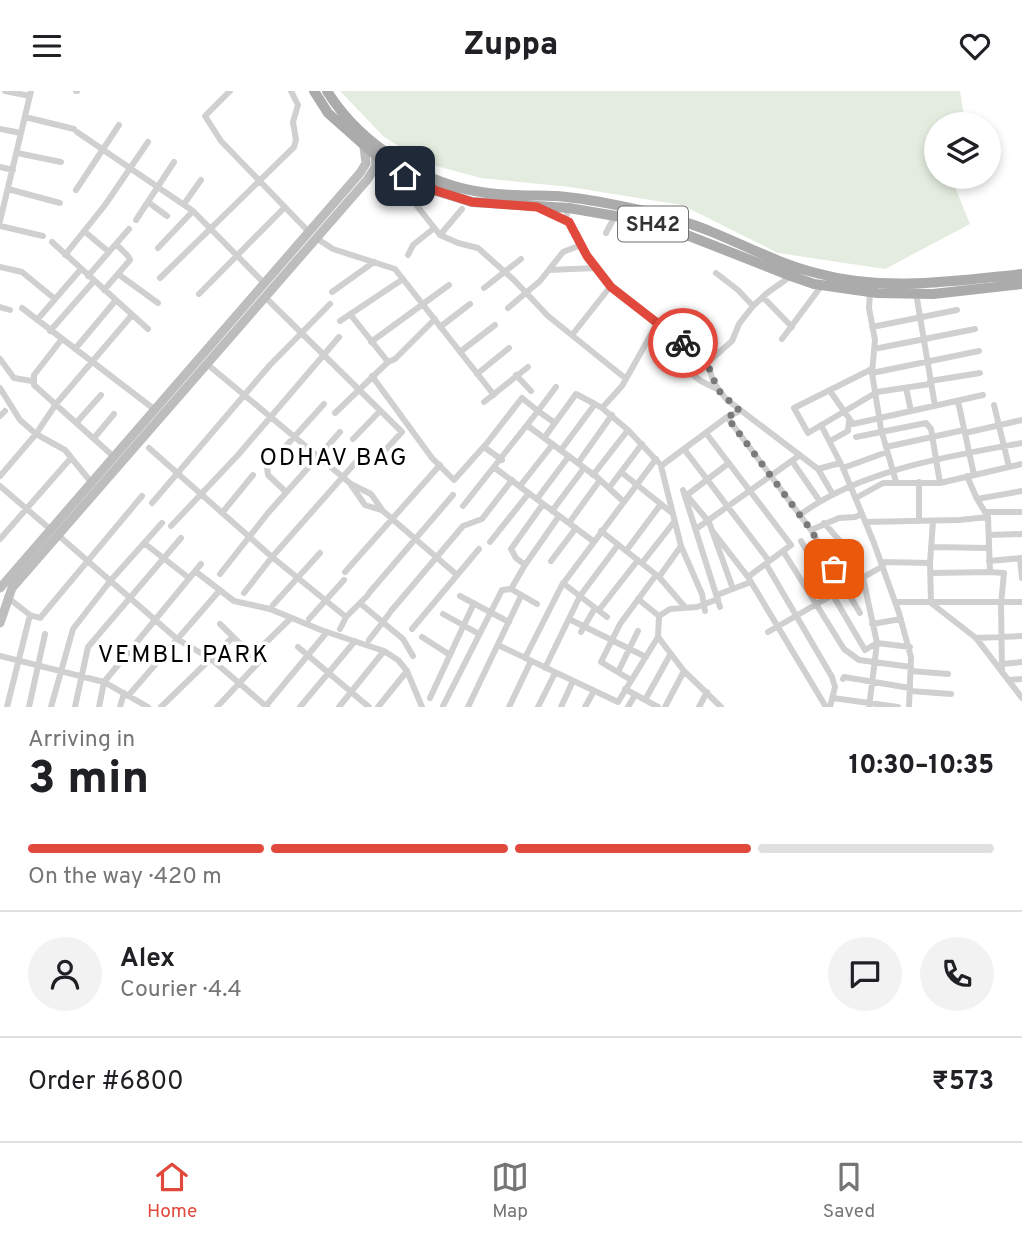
<!DOCTYPE html>
<meta charset="utf-8">
<style>
body{margin:0;font-family:Overpass,sans-serif;background:#f2f2f2;color:#202124;height:100vh;display:flex;flex-direction:column;font-size:26px;white-space:nowrap}
*{box-sizing:border-box;margin:0}
p{font-size:23px;color:#757577}
.icon{flex:none;width:38px;height:38px;fill:none;stroke:currentColor;stroke-width:2;stroke-linecap:round;stroke-linejoin:round}
.map{position:relative;height:616px;overflow:hidden}
.side{display:flex;flex-direction:column;background:#fff;flex:1}
.side>*{flex:none}
.tools{position:absolute;left:924px;top:21px;display:grid;gap:14px}
.tools a{display:grid;place-items:center;width:77px;height:77px;border-radius:50%;background:#fff;box-shadow:0 4px 10px #0003;font-size:35px}
.pin{position:absolute;display:grid;place-items:center;width:60px;height:60px;color:#fff;margin:-30px;border-radius:14px;box-shadow:0 4px 10px #0006}
.courier{position:absolute;display:grid;place-items:center;width:70px;height:70px;margin:-35px;border:5px solid #e2493d;border-radius:50%;background:#fff;color:#222;box-shadow:0 2px 9px #0007}
.summary em{font-style:normal;font-weight:800}
.summary div{display:flex;flex-direction:column-reverse}
.summary{display:flex;align-items:center;justify-content:space-between;height:119px;padding:0 28px}
h1{font-size:46px;font-weight:800;line-height:52px}
.bar{display:grid;grid-template-columns:repeat(4,1fr);gap:10px 7px;align-content:center;height:84px;padding:0 28px}
.bar i{height:9px;border-radius:5px;background:#e0e0e0}
.bar .current{background:#e2493d}
.bar p{grid-column:span 4}
.line{display:flex;align-items:center;gap:18px;padding:0 28px;border-top:2px solid #e0e0e0}
.line div{flex:1}
.round{display:grid;place-items:center;flex:none;width:74px;height:74px;border-radius:37px;background:#f2f2f2}
header{display:flex;justify-content:space-between;align-items:center;height:91px;padding:0 28px;background:#fff;font-size:32px;font-weight:800}
.tab-bar{display:flex;justify-content:space-around;align-items:center;height:98px;border-top:2px solid #e0e0e0;background:#fff;font-size:19px;color:#757577}
.tab-bar a{display:grid;justify-items:center;gap:4px}
.tab-bar .current{color:#e2493d}
.map>svg:first-child{display:block}
.green{fill:#e4ecdf}
.lines{fill:none;stroke-linecap:round;stroke-linejoin:round}
.street{stroke:#d0d0d0;stroke-width:6}
.secondary{stroke:#bdbdbd;stroke-width:9}
.primary{stroke:#ababab;stroke-width:10}
.done{stroke:#7a7a7a;stroke-width:7;stroke-dasharray:0 12.6}
.route{stroke:#e2493d;stroke-width:9}
.labels{text-anchor:middle;stroke-width:7;stroke-linejoin:round;paint-order:stroke}
.shield{fill:#fff;stroke:#707070;stroke-width:2}
.shield-label{font-size:21px;font-weight:bold;fill:#333}
.neighbourhood-label{font-size:24px;letter-spacing:2px;fill:#000;stroke:#fff}
</style>
<header><svg class="icon" aria-label="menu" viewBox="0 0 24 24"><path d="M4 6h16M4 12h16M4 18h16"/></svg>Zuppa<svg class="icon" aria-label="heart" viewBox="0 0 24 24"><path d="M12 20l-8-8c-3-5 5-10 8-4 3-6 11-1 8 4z"/></svg></header>
<div class="map">
<svg width="1022" height="616" viewBox="0 0 1022 616">
<rect width="100%" height="100%" fill="#fff"/>
<path class="green" d="M340,0h620l5,33h-29v53h15l19,47 -85,45 -107,-16 -96,-48 -112,-18 -89,-9 -56,-15 -42,-27z"/>
<g class="lines">
<path class="street" d="M5,0l25,5
M76,0h1
M230,0l-25,25 16,25 87,90
M25,26l49,12
M0,38l21,4
M77,41l116,79 71,72
M17,62l44,9
M0,76l13,3
M8,98l52,14
M76,99l43,-65
M406,101l34,43 18,8 20,5 36,32 34,36 77,62
M148,111l19,14
M184,113l17,-24
M539,117l30,14
M569,117l-3,9 21,39 23,31 97,76 7,20 12,16 92,70 22,-6
M136,129l38,-58
M0,130l31,-130
M0,135l43,10
M84,140l25,21
M606,142l9,-17
M440,144l22,-26
M316,147l17,11 62,20 99,126
M52,151l96,87
M158,157l35,-37
M65,164l40,-50 43,-63
M408,164l5,-10 20,-16
M0,176l22,5 33,27
M549,179l47,-2
M118,183l40,29
M88,185l41,-47
M160,187l134,-131 2,-7 -3,-18 5,-17 -7,-14
M484,197l37,-29
M104,199l26,-30 -2,-4 -12,-12
M332,201l42,-30
M870,201l-1,16 6,32 -3,33 9,56 15,53
M199,203l86,-87
M265,206l137,135 -24,26
M763,206l29,30
M917,208l18,107
M753,215l14,-13 24,-17
M0,216l10,3
M22,217l132,101
M508,217l32,-27 23,-29 18,-7
M350,223l38,48 7,-3 40,-40
M37,229l44,-51
M340,230l63,-42
M440,236l30,-23
M872,236l85,-17
M50,240l44,-50
M572,244l38,-48
M62,248l-28,36v10l79,71
M782,248l40,-54
M371,251l78,-57
M75,258l41,-49
M874,258l101,-20
M460,261l35,-27
M670,267l31,23 16,8
M0,268l14,19 18,3
M707,272l25,-22 7,-17 14,-18 -15,-16 -22,-17
M207,273l144,120 20,10 12,17 74,64
M872,278l-78,39 14,25 69,-41 53,-8
M872,282l107,-22
M477,283l32,-26
M516,284l15,16
M372,285l60,82 22,22 33,-37 35,-45 16,13 -75,95
M930,290l50,-8
M0,297l20,32 16,14 29,16 26,32
M906,297l5,23
M830,300l23,33 130,-29
M958,310l16,74
M484,311l44,-35
M994,314l15,62
M602,317l26,22 30,32
M335,322l53,-51
M0,325l5,-5
M727,326l84,113 49,83
M77,331l24,-27
M555,332l-17,-12 18,-24
M821,334l22,43 31,75 25,70 12,44 -2,50
M528,335l70,52 26,24
M706,342l85,112 -43,32
M965,342l57,-13
M856,346l70,-14 5,6 9,54
M94,347l20,-24
M544,347l32,-44 19,10
M353,348l27,-28
M830,350l18,-10 1,-10
M484,356l18,13
M886,356l78,-17
M149,357l123,109 74,60
M684,358l85,112
M561,359l34,-46 7,4 20,-22 36,-64
M792,370l27,39
M578,372l34,-48
M495,377l98,73
M843,377l44,-16
M818,378l14,24
M621,381l51,41
M593,384l35,-45
M0,385l36,-42 20,-30 76,-89
M967,385l10,23 11,18 2,55 14,1 -3,31 1,68
M351,394l14,20 16,5
M0,395l50,43
M520,395l33,-42
M609,397l33,-44
M683,399l37,117
M286,401l-18,-17 -1,-8 57,-63
M684,401l25,30 24,67
M687,404l42,-32
M856,407l27,-15h57l82,-19
M537,408l32,-43
M977,408l45,-8
M152,412l118,-138 60,-61
M552,420l32,-43
M986,421h36
M222,422l31,-38
M800,424c59,-45 150,-59 222,-72
M919,430v-39
M933,430l-3,42 1,40 45,35 46,60
M865,431l94,-2 29,-3
M569,432l31,-43
M824,432l24,27 15,28 14,65 -8,64
M171,435l67,-71 101,-118
M696,438l104,-74
M811,439l28,-12 16,-1 7,-3
M601,440l58,46 26,30
M714,442l34,44 78,130
M58,444l119,104 34,20 56,48
M989,444l33,-1
M0,448l71,-81
M801,450l64,109 12,-7 33,4
M490,451l39,-49
M144,452l45,35
M931,456l58,1
M626,460l35,-47
M783,460l61,98 15,11 52,7
M1020,467l2,20
M551,470l25,-33
M989,470l33,-3
M881,471l49,1
M642,472l32,-41
M766,473l66,113 3,10 -5,20
M525,474l-9,-7 -5,-9 32,-45
M195,480l39,30 36,8 51,21 63,21 14,9 9,11 15,36
M345,481l95,-107
M931,482l59,-1
M220,483l48,-61 72,-81
M659,486l22,-31
M563,492l44,34
M511,498l14,-24 34,-49
M244,502l28,-36 91,-103
M369,502l84,-98
M717,504l34,-13
M460,505l49,26
M7,506l23,18 10,3 102,-122
M638,508l21,17
M718,508l-21,8 -27,2 -11,7 -1,21 26,34 37,36
M895,511h127
M361,513l42,35 10,17
M273,514l47,-52
M599,519l39,-50
M391,520l72,-85 19,-7 30,-39
M705,520l-3,-17 -21,-48 -20,-80 66,-49 13,-6
M443,523l36,20
M309,528l35,-39
M569,528l77,38
M872,533l29,-5
M340,538l6,-12 22,-22
M412,538l67,-80
M581,541l14,-24
M768,541l115,-66
M422,546l28,18
M976,547l46,-2
M369,549l20,-26
M498,554l120,57 40,-65
M298,556l71,60
M253,564l38,-37
M0,565l104,26 44,25
M525,567l37,-73 94,-126
M1002,573l20,-2
M545,577l35,-72 38,-51
M911,580l37,3
M618,581l20,-41
M843,588l1,-2 66,11
M631,589l-30,-18 19,-38 36,-49
M1008,589l14,-1
M625,598l33,18
M910,600l41,3
M128,605l92,-106
M430,607l44,-95
M833,607l65,9
M645,609l25,-45
M443,615l59,-116 9,-1 26,15
M7,616l23,-92
M29,616l16,-73
M51,616l22,-78 38,-49 51,-57
M75,616l13,-60 93,-109
M99,616l5,-25 97,-118
M120,616l4,-14
M161,616l72,-70
M217,616l42,-45 -39,-38
M265,616l62,-75
M300,616l55,-66
M339,616l45,-56
M378,616l29,-36
M468,616l53,-111
M509,616l22,-46
M538,616l17,-34
M561,616l12,-26
M585,616l9,-16
M628,616l7,-12
M665,616l19,-36
M699,616l8,-15"/>
<path class="secondary" d="M0,497l360,-415 6,-10 -2,-16
M0,532l12,-35 355,-408 9,-14 -1,-12"/>
<path class="primary" d="M314,0l14,22 63,56 46,22 35,11 97,6 58,10 47,12 117,46 23,8 63,9 56,1 89,-10
M327,0c33,53 98,95 161,102 23,3 46,2 69,3 24,2 50,7 73,12 28,6 56,13 82,24 34,14 68,32 104,41 68,19 138,8 206,1"/>
</g>
<g class="lines">
<path class="done" d="M683,252l24,20 11,27 22,21 -13,6 84,113 23,39"/>
<path class="route" d="M405,85l32,15 35,11 65,5 32,15 18,34 24,31 72,56"/>
</g>
<g class="labels">
<rect class="shield" x="618" y="115.5" width="70" height="35" rx="5"/>
<g class="shield-label">
<text x="653" y="140">SH42</text>
</g>
<g class="neighbourhood-label">
<text x="334" y="374">ODHAV BAG</text>
<text x="184" y="571">VEMBLI PARK</text>
</g>
</g>
</svg>
<div class="tools">
<a><svg class="icon" aria-label="layers" viewBox="0 0 24 24"><path d="M12 4l9 5-9 5-9-5zM3 14l9 5 9-5"/></svg></a>
</div>
<div class="pin" style="left:834px;top:478px;background:#ea580c"><svg class="icon" aria-label="bag" viewBox="0 0 24 24"><path d="M5 8h14l-1 12H6zM9 8a3 3 0 0 1 6 0"/></svg></div>
<div class="pin" style="left:405px;top:85px;background:#1f2937"><svg class="icon" aria-label="home" viewBox="0 0 24 24"><path d="M3 11l9-7 9 7M6 9v11h12V9"/></svg></div>
<div class="courier" style="left:683px;top:252px"><svg class="icon" aria-label="bike" viewBox="0 0 24 24"><circle cx="6" cy="16" r="4"/><circle cx="18" cy="16" r="4"/><path d="M6 16l4-8h5l3 8M10 8l3 8H6M13 5h3"/></svg></div>
</div>
<section class="side">
<div class="summary"><div><h1>3 min</h1><p>Arriving in</p></div><em>10:30–10:35</em></div>
<div class="bar"><i class="current"></i><i class="current"></i><i class="current"></i><i></i><p>On the way · 420 m</p></div>
<div class="line" style="height:126px"><a class="round"><svg class="icon" aria-label="person" viewBox="0 0 24 24"><circle cx="12" cy="8" r="4"/><path d="M4 21q1-7 8-7t8 7"/></svg></a><div><b>Alex</b><p>Courier · 4.4</p></div><a class="round"><svg class="icon" aria-label="chat" viewBox="0 0 24 24"><path d="M4 5h16v11H9l-5 4z"/></svg></a><a class="round"><svg class="icon" aria-label="phone" viewBox="0 0 24 24"><path d="M5 4h4l2 5-3 2q2 4 5 5l2-3 5 2v4C11 20 4 13 5 4z"/></svg></a></div>
<div class="line" style="height:91px"><div>Order #6800</div><b>₹573</b></div>
</section>
<nav class="tab-bar">
<a class="current"><svg class="icon" aria-label="home" viewBox="0 0 24 24"><path d="M3 11l9-7 9 7M6 9v11h12V9"/></svg>Home</a>
<a><svg class="icon" aria-label="map" viewBox="0 0 24 24"><path d="M3 6l6-2 6 2 6-2v14l-6 2-6-2-6 2zM9 4v14M15 6v14"/></svg>Map</a>
<a><svg class="icon" aria-label="saved" viewBox="0 0 24 24"><path d="M7 4h10v16l-5-4-5 4z"/></svg>Saved</a>
</nav>
